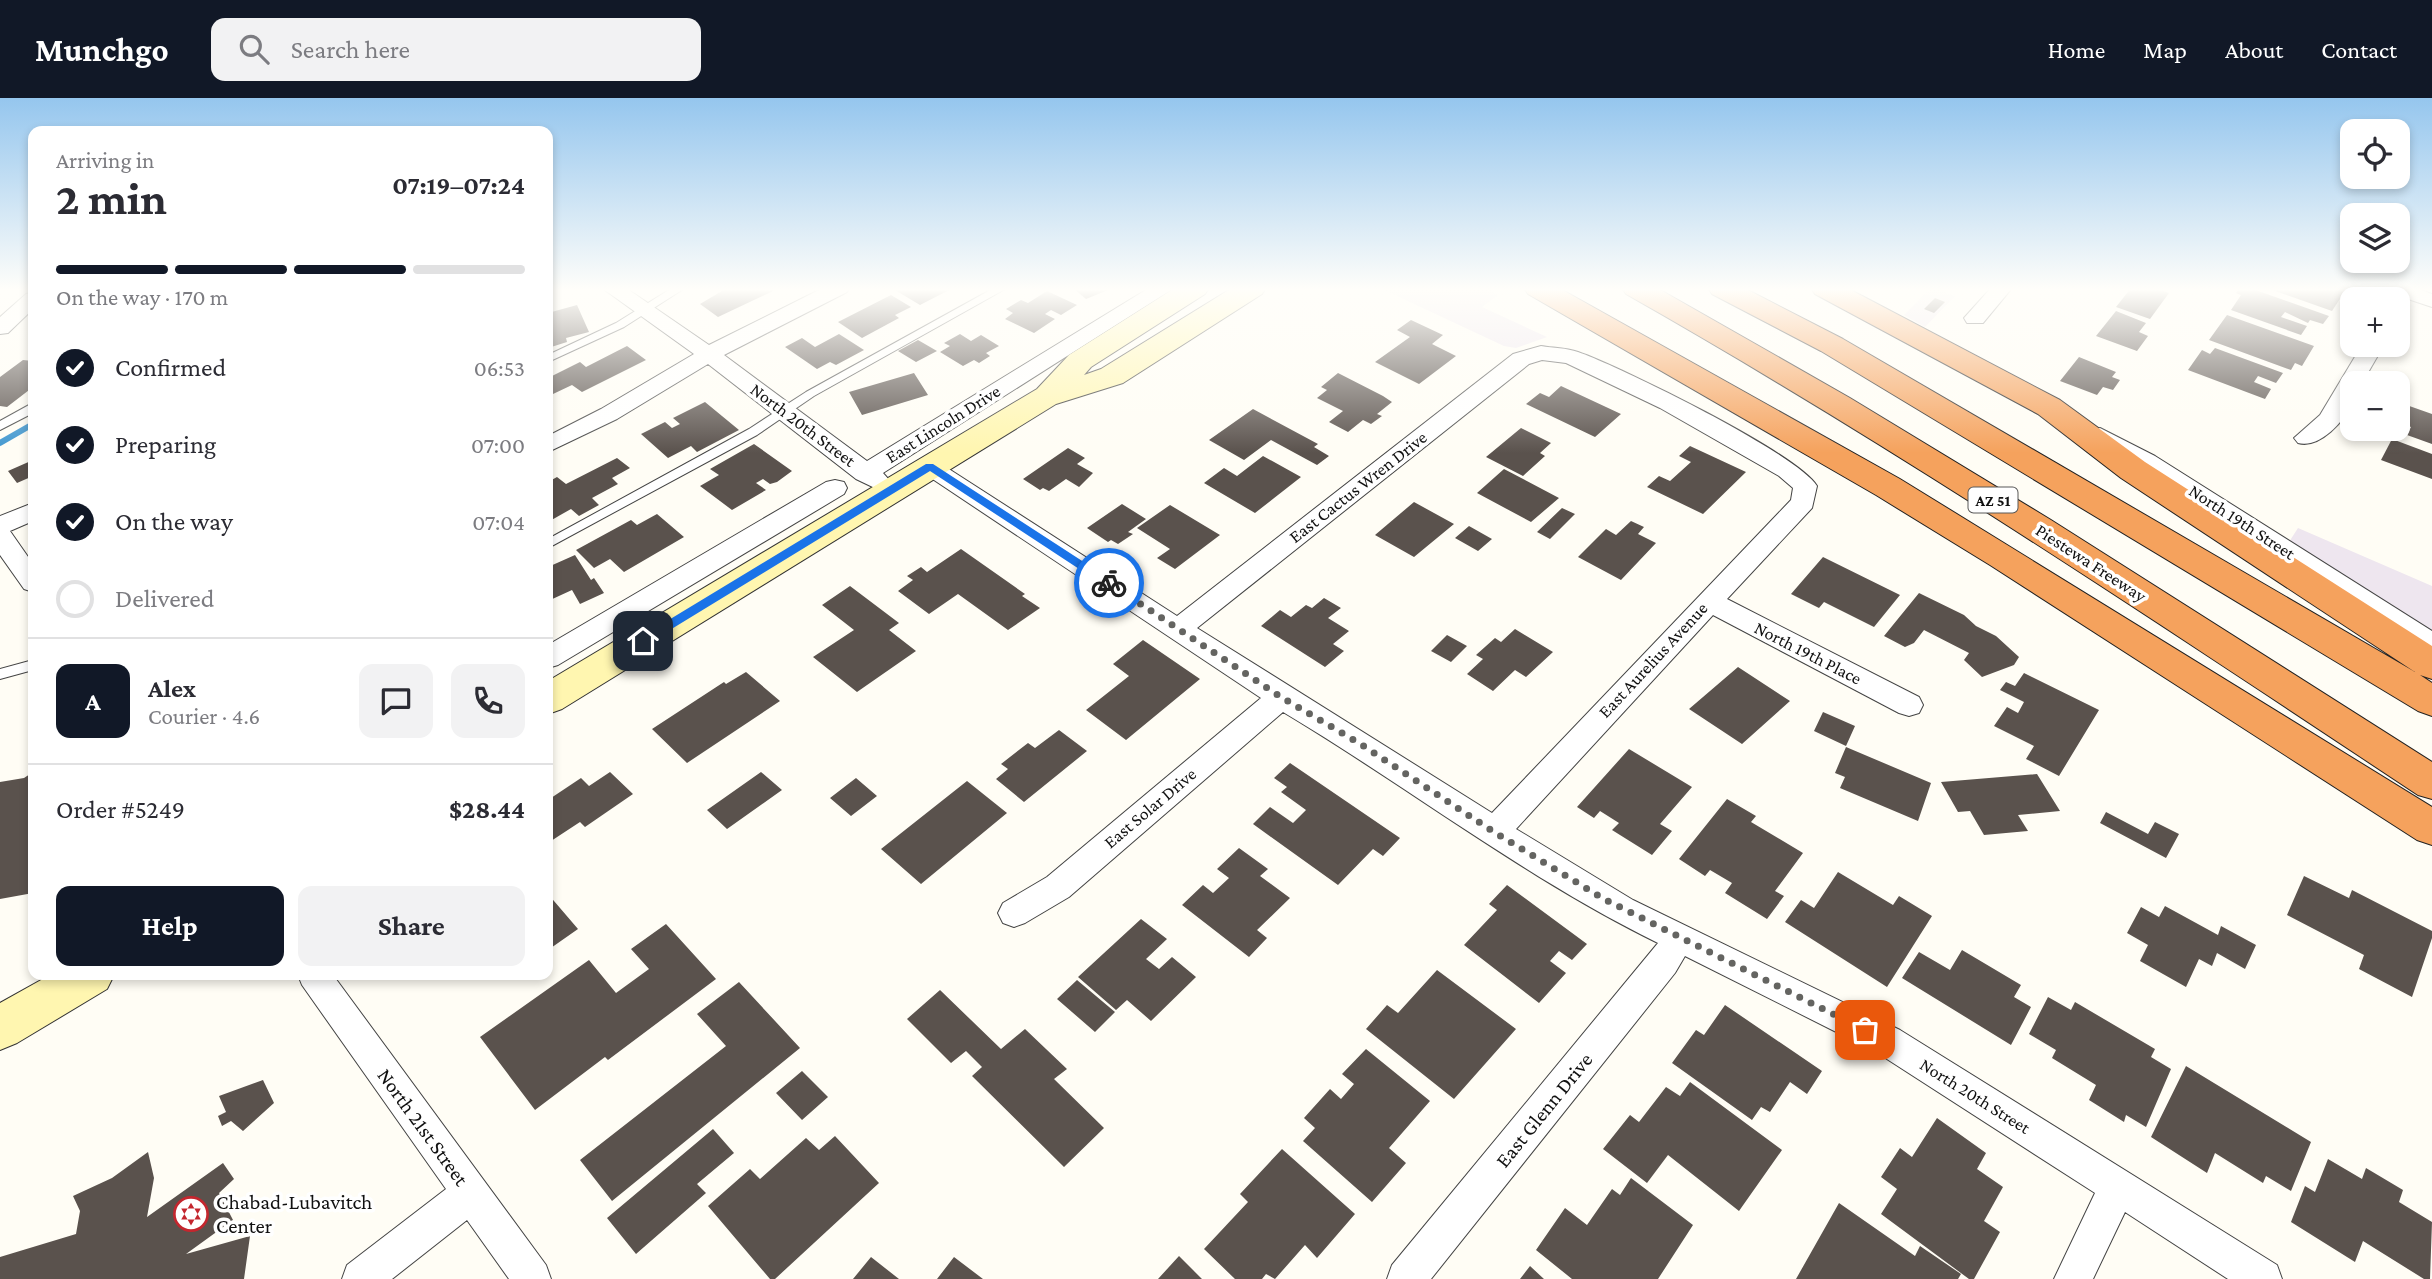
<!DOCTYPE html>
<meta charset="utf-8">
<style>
body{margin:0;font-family:"Crimson Pro",serif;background:#f2f2f3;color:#2b2b33;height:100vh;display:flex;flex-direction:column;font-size:26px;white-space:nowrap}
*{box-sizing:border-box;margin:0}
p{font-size:23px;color:#7c7c81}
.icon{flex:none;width:38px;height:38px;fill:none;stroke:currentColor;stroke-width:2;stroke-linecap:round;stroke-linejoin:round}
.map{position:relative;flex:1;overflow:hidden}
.sheet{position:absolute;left:28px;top:28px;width:525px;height:854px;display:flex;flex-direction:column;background:#fff;border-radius:14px;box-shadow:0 4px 10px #0003}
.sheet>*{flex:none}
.buttons{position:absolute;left:2340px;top:21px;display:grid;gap:14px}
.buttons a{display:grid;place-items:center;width:70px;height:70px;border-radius:14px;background:#fff;box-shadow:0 4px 10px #0003;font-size:35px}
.pin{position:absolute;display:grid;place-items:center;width:60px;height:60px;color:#fff;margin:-30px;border-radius:14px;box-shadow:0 4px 10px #0006}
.courier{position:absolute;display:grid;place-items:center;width:70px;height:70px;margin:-35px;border:5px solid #1a73e8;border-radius:50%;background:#fff;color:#222;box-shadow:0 2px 9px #0007}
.summary em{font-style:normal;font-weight:700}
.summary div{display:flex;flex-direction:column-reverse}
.summary{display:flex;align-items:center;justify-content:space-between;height:119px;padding:0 28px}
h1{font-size:46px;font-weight:700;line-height:52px}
.bar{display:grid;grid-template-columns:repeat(4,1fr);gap:10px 7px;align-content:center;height:84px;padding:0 28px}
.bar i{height:9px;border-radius:5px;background:#e1e1e2}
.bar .selected{background:#111827}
.bar p{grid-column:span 4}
.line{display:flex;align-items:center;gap:18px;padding:0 28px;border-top:2px solid #e1e1e2}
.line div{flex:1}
.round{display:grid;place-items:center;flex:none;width:74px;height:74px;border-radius:14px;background:#f2f2f3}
ol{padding:0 28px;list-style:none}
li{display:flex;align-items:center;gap:21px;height:77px}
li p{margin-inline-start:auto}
li .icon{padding:7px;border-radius:50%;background:#111827;color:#fff;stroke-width:4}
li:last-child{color:#7c7c81}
li i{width:38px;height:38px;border:4px solid #e1e1e2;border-radius:50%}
.primary-button{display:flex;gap:14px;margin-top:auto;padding:14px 28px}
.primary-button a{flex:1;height:80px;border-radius:14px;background:#111827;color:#fff;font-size:28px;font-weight:700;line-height:80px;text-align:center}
.primary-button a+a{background:#f2f2f3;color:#2b2b33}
header{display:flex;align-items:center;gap:42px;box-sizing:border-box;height:98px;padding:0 35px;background:#111827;color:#fff}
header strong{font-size:33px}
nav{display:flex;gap:38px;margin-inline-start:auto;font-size:24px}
.search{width:490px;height:63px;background:#f2f2f3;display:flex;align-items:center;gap:18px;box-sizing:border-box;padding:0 24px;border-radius:14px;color:#7c7c81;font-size:26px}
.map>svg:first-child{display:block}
.industrial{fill:#eee6ef}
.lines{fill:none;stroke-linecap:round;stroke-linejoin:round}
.stream{stroke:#3f96cf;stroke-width:6}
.building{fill:#5a524d}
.service-casing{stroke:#444;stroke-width:2}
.minor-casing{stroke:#444;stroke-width:2}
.secondary-casing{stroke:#333;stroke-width:2}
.motorway-casing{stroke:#222;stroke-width:2}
.service{fill:#fff;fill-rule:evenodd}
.minor{fill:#fff;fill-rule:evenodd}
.secondary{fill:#fff6b0;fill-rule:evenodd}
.motorway{fill:#f5a25d;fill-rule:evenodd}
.route{fill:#1a73e8}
.done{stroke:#646461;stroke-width:7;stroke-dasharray:0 12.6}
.labels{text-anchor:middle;stroke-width:7;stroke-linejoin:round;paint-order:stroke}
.shield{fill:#fff;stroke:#585858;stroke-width:2}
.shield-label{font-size:16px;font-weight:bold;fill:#111}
.street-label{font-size:18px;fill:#111;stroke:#fff}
.near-street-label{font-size:21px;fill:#111;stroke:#fff}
.near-poi-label{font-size:21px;fill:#111;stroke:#fff;text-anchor:start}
</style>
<header>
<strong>Munchgo</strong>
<div class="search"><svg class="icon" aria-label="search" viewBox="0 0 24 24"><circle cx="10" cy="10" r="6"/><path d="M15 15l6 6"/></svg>Search here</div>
<nav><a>Home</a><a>Map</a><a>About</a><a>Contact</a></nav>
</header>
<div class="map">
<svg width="2432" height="1181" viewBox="0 0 2432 1181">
<rect width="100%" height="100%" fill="#fffdf5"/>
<path class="industrial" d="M1380,190h106l12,7 -16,12 65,30 -31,11 -12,-2z
M1931,190l24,8 -30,31 -21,-12z
M2298,430l134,58v48l-143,-92z"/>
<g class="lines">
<path class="stream" d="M0,345l33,-19"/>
</g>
<path class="building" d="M727,190h42l4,3 -55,26 -18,-13z
M899,190h54l-33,17 -25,-15z
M1073,190h40l-27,11z
M2131,190h24l14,5 -19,26 -34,-12z
M2239,190h11l79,28 -6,8 -13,-4 -2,3 -23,-11 -4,5 26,9 -6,9 -70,-25 10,-15 -5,-2z
M2267,190h80l-15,23z
M1047,193l30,14 -16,10 -10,-5 -6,4 10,5 -21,14 -29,-14 8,-6 -7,-4 15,-9 7,3z
M891,197l20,12 -16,8 4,3 -37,20 -24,-16z
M1935,200l10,4 -11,11 -10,-4z
M577,207l12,27 -23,6 1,4 -19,6v-35z
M2116,213l30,12 -7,9 9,4 -11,15 -41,-15z
M2227,217l87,31 -12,20 -7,-3 -4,7 -82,-30z
M1411,222l32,15 -11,9 24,12 -37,28 -44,-22 35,-25 -13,-7z
M839,236l25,16 -28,15 -6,-3 -13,7 -32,-22 17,-9 13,9z
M960,236l11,7 10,-6 18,11 -13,7 4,3 -11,7 -5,-3 -11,6 -23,-14 10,-6 -6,-3z
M918,242l19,11 -21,11 -18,-11z
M627,248l19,14 -64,32 -10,-7 -19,9 -5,-4v-12l32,-16 6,5z
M2215,250l68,25 -7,10 -18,-7 -4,6 17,7 -6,10 -77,-29 14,-20 8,4z
M2079,259l37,15 -4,5 8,3 -7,10 -10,-3 -6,8 -37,-14z
M23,262l10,1v26l-26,20 -7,-1v-29z
M914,275l14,22 -66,20 -13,-23z
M1338,275l45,23 9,6 -15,12 5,2 -11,8 -8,-4 -15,12 -19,-10 14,-11 -26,-13 10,-8 -6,-3z
M1561,288l60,28 -26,23 -69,-33 14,-11 9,4z
M705,304l34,28 -42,22 -6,-6 -23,12 -27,-24 24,-12 7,6 8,-4 -7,-6z
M2398,304l34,12v30l-25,-9 4,-8 -13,-5z
M1253,311l65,35 -4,3 15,9 -12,9 -46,-25 -27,20 -35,-20z
M1521,330l30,15 -11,10 5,3 -22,20 -37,-19z
M2392,341l40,15v25l-51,-19z
M754,346l38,27 -15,11 -7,2 -7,-5 -7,4 10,7 -34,20 -32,-24 19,-11 -9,-6z
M1690,348l56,26 -43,42 -56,-27 12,-11 11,5 21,-19 -12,-6z
M1068,350l17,10 -8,6 16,9 -14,14 -13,-8 -17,12 -6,-3 -3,2 -17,-11z
M1263,358l38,21 -46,36 -51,-30 20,-15 13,8z
M617,360l13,10 -18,10 6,6 -26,14 7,7 -20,11 -8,-7 -23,13v-40l9,-5 9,7z
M33,362v16l-16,7 -9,-12z
M1504,371l55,29 -28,24 -54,-29z
M1414,404l40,22 -40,33 -39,-22z
M1122,406l24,15 -18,13 5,2 -15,10 -7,-4 -3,2 -21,-14z
M1170,407l50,30 -45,34 -18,-11 13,-9 -33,-21z
M1562,410l13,6 -25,25 -13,-7z
M657,416l27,23 -60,35 -14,-13 -16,9 -18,-18 55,-30 6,5z
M1631,423l13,6 -6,7 18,9 -35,37 -43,-23 28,-28 10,6z
M1469,428l23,13 -14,12 -23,-13z
M961,451l64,45 -3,2 18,12 -32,22 -50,-36 -29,20 -31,-23 15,-11 -6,-4 14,-9 6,5z
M575,457l16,25 3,-2 10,15 -24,11 -8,-14 -24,11v-34z
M1823,459l77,38 -26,32 -50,-25 -5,6 -28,-14z
M850,488l49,37 -10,7 27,21 -59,41 -44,-35 41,-27 -32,-25z
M1919,495l45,22 12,11 20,10 23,21 -5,8 -32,12 -18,-17 5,-7 -45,-23 -10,13 -9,4 -21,-11z
M1324,500l17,10 -13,10 21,13 -16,13 11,7 -19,16 -64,-41 19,-16 11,7 15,-12 6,3z
M1515,531l38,23 -27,25 -11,-7 -22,21 -26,-17 16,-15 -7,-4 19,-17 6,4z
M1447,537l20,11 -16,16 -20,-11z
M1143,542l57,39 -74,61 -40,-30 43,-34 -16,-12z
M1738,569l52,34 -48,43 -53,-35z
M746,574l34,29 -93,62 -35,-34 72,-47 2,2z
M2024,575l75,37 -40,66 -33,-17 8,-13 -40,-20 13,-19 11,6 6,-11 -24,-12 6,-8 9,4z
M1823,614l32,14 -9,20 -32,-15z
M1059,632l28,21 -63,51 -28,-23 12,-10 -7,-5 27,-21 7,5z
M1846,649l85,36 -13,38 -78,-33 5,-11 -10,-4z
M1629,651l63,38 -32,37 12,7 -20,24 -40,-25 7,-7 -19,-12 -6,7 -17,-11z
M1290,665l110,75 -17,18 -10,-7 -35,36 -85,-61 17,-17 23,16 13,-13 -25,-18 6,-5 -13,-9z
M33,674v121l-33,6v-117l24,-4z
M610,674l23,22 -48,33 -5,-5 -32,21v-43l33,-22 8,8z
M761,674l21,18 -55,39 -20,-19z
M2037,676l23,37 -42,4 10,16 -44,4 -14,-24 -12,1 -17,-30z
M856,680l21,18 -26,20 -21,-18z
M967,683l40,32 -86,71 -40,-35z
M1727,701l29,17 -5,6 52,31 -28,38 9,5 -17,23 -42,-26 7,-10 -22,-13 -5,6 -26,-17z
M2106,714l42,22 7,-12 24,12 -13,24 -66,-35z
M1239,750l29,21 -8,7 30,22 -33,32 10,8 -18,19 -67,-52 21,-20 10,8 16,-15 -12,-9z
M1838,774l55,33 6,-9 33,20 -45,71 -102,-65 16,-22 13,8z
M2304,778l45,22 3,-8 80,41v7l-20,59 -53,-28 5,-14 -77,-40z
M1507,787l80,59 -15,16 -13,-9 -9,10 16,12 -27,30 -75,-58 33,-35 -8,-6z
M548,796l30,35 -30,21z
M2165,808l53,29 3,-9 35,19 -11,24 -28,-16 -5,13 -13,-7 -13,28 -46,-26 8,-16 -21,-12 14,-26 18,10z
M1141,821l26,20 -21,20 13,10 13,-12 24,20 -45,44 -24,-21 -11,10 -38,-33z
M666,826l50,55 -108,81 -3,-3 -70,53 -55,-73 109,-77 27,33 33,-24 -18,-20z
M1962,852l59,35 -7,12 17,10 -20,38 -109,-67 17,-26 31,18z
M1437,872l79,59 -62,70 -88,-70 21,-24 11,8z
M1077,882l38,32 -20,20 -38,-33z
M739,884l61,66 -188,153 -32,-41 146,-114 -29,-32z
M940,892l61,59 24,-20 42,40 -13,10 50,49 -40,39 -92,-91 10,-9 -16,-16 -15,12 -44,-44z
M2048,899l23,13 4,-8 80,47 -4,8 20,12 -25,58 -20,-12 -2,7 -35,-22 7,-15 -44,-27 4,-8 -27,-16z
M1725,907l97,66 -15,23 -17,-12 -20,30 -9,-5 -9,13 -80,-57 24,-33 8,5z
M1366,951l64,52 -41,47 17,15 -34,39 -69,-61 12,-13 -11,-10 26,-29 11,10 13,-15 -12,-10z
M2186,968l125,76 -20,49 -25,-15 -3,7 -48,-30 -8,20 -56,-36z
M802,973l26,26 -26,23 -26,-27z
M263,982l11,23 -31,28 -12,-10 -9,5 -4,-10 8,-4 -7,-16z
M1690,984l92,68 -43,61 -71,-56 -21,28 -44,-34 27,-34 9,7 27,-35 14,9z
M1937,1020l49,35 -9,16 26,18 -19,34 16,11 -26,47h-5l-88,-65 16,-25 -16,-12 19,-29 12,9z
M713,1031l21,24 -37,31 9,9 -70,61 -29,-36z
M835,1038l44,47 -104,96h-5l-62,-73 42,-37 10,10 46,-41 13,12z
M1282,1051l73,65 -38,44 -12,-13 -30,34 -9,-5 -4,5h-27l-31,-30 44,-47 -8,-8z
M148,1054l6,26 -7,39 76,-54 11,16 -15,14 14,27 -47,34 64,-18 -6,43h-244v-22l76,-23 4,-23 -7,-15 39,-18z
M2328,1061l34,20 4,-11 37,22 -4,12 33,20 -2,57h-6l-61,-38 -8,21 -64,-40 14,-36 10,6z
M1631,1080l62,47 -35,54h-86l-36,-29 29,-42 22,17 25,-36 8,6z
M1839,1105l76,53 5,-10 41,28 -3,5h-162z
M1179,1158l23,23h-44z
M871,1159l28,22h-46z
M954,1159l29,22h-46z
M1530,1168l14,13h-24z"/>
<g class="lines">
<g class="service-casing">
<path id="service" d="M672,190h13l-61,39 -76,35v-7l68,-32z
M994,190h13l-193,108 -57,39 -209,113v-9l201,-110 57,-37z
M29,307h4v8l-33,17v-9z
M33,562v10l-33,9v-10z"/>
</g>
<g class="minor-casing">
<path id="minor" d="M602,190h24l83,57 114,-57h27l-3,4 -123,63 143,106 282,-173h25l-291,185 8,9 -3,6 -9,2 -23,-11 -148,-115 -91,55 -69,33v-16l53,-27 93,-55z
M1991,190h21l-29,35h-16l-3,-5z
M2384,190h31l17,6v13l-45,-15z
M33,194v17l-25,24 -8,1v-17l26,-23z
M2362,247h22l-22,38h-10c0,5 1,13 0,18 -6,20 -33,48 -54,42l-4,-5 26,-23z
M1541,248c12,2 26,2 37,6 43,15 218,101 239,134l-5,22 -85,91 192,98 4,8 -4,8 -10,3 -10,-3 -186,-98 -197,214 117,71 267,130 377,235 5,14h-54l-103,-67 -32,67h-39l41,-86 -219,-141 -191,-96 -10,17 -244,306h-44l5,-14 266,-322c-133,-65 -249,-156 -375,-231l-214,185 -44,26 -11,4 -11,-4 -5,-10 5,-10 44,-26 214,-179 -339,-226 -4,-5 4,-5 8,-3 8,3 239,154 336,-262zM1542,262l24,3 94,45 119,68 14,12 -2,12 -299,313 -295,-185 332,-264z
M2100,330l55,28 277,175v23l-10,-3 -283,-185 -47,-26 -4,-5 4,-5z
M835,382l9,2 3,6 -3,6 -286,171 -10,3v-23l278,-163z
M33,405v18l-23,10 23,33v28l-9,-3 -24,-34v-39z
M298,877h35l213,290 5,14h-42l-42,-59 -75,59h-50l5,-14 99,-76 -144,-204z"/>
</g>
<g class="secondary-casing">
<path id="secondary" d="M1175,190h34l-4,6 -114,73 -7,8 17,-6 131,-81h34l-4,6 -139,89 -67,21 -494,305 -14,5v-33l489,-292 32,-34z
M50,877h64l-7,14 -90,54 -17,7v-47z"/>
</g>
<g class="motorway-casing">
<path id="motorway" d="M1524,190h35l341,191 532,328v38l-15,-5 -427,-275 -114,-70 -348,-201z
M1622,190h35l193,110 201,122 381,242v37l-14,-4c-261,-173 -520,-347 -792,-501z
M1708,190h36l99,51 572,333 -294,-194 -83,-64 -223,-120 -4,-6h36l213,112 85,62 287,184v33l-12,-4 12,8v33l-14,-5 -597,-360 -109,-57z"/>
</g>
<use href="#service" class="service"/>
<use href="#minor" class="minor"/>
<use href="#secondary" class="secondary"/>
<use href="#motorway" class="motorway"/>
</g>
<linearGradient id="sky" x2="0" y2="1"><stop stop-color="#95c6ee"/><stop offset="0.54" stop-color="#fffefa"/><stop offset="1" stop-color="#fffefa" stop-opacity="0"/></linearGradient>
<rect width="2432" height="355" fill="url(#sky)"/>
<path class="route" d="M926,366h7l180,117v5h-8l-175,-115 -283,173h-8v-6z"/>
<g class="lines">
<path class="done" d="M1109,485l172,114 78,46 135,89 110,67 261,131"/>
</g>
<defs>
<g id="synagogue-ring" transform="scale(1.75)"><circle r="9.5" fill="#fff" stroke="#c4262e" stroke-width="1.5"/><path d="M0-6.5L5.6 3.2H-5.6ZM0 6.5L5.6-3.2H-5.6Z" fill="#c4262e"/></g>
</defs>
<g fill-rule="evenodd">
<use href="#synagogue-ring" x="191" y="1116"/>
</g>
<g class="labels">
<rect class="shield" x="1968.5" y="389.5" width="49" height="25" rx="5"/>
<g class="shield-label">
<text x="1993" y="408">AZ 51</text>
</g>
<g class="street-label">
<text transform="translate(943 326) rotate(-32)" y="6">East Lincoln Drive</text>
<text transform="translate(803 327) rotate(37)" y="6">North 20th Street</text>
<text transform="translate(1358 389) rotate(-38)" y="6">East Cactus Wren Drive</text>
<text transform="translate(2242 424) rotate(33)" y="6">North 19th Street</text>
<text transform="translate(2091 465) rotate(33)" y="6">Piestewa Freeway</text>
<text transform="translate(1808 555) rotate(27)" y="6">North 19th Place</text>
<text transform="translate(1653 562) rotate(-47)" y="6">East Aurelius Avenue</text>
<text transform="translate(1150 710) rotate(-40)" y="6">East Solar Drive</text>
<text transform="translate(1975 998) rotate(32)" y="6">North 20th Street</text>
</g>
<g class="near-street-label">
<text transform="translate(1544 1012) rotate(-51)" y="7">East Glenn Drive</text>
<text transform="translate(423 1029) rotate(54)" y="7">North 21st Street</text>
</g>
<g class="near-poi-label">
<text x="216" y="1111">Chabad-Lubavitch<tspan x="216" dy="24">Center</tspan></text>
</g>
</g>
</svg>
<div class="buttons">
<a><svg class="icon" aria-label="locate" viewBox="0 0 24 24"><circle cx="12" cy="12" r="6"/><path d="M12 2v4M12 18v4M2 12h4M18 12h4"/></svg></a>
<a><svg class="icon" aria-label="layers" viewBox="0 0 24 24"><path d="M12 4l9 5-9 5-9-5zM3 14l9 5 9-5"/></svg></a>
<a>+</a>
<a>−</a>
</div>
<div class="pin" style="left:1865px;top:932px;background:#ea580c"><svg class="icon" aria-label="bag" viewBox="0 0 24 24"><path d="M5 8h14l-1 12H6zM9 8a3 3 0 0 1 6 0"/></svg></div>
<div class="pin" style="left:643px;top:543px;background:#1f2937"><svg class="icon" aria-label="home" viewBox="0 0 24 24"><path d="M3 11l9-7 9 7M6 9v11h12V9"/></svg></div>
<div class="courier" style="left:1109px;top:485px"><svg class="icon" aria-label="bike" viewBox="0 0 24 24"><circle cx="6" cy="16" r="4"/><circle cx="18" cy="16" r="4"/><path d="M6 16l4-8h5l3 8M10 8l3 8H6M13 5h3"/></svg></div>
<section class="sheet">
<div class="summary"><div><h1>2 min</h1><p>Arriving in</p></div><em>07:19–07:24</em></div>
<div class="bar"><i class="selected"></i><i class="selected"></i><i class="selected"></i><i></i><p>On the way · 170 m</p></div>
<ol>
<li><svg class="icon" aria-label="check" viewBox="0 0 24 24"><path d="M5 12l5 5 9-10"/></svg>Confirmed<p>06:53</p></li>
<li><svg class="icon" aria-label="check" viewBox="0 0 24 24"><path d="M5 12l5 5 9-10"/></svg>Preparing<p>07:00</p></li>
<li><svg class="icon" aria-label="check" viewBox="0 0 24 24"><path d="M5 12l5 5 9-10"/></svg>On the way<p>07:04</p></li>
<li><i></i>Delivered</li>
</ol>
<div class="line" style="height:126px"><b class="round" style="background:#111827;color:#fff">A</b><div><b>Alex</b><p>Courier · 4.6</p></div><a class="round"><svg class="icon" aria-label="chat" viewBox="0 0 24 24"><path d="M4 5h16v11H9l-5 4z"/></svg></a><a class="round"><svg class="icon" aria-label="phone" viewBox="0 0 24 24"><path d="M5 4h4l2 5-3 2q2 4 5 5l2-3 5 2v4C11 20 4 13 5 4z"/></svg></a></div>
<div class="line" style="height:91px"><div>Order #5249</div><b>$28.44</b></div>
<div class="primary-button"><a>Help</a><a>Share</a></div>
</section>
</div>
